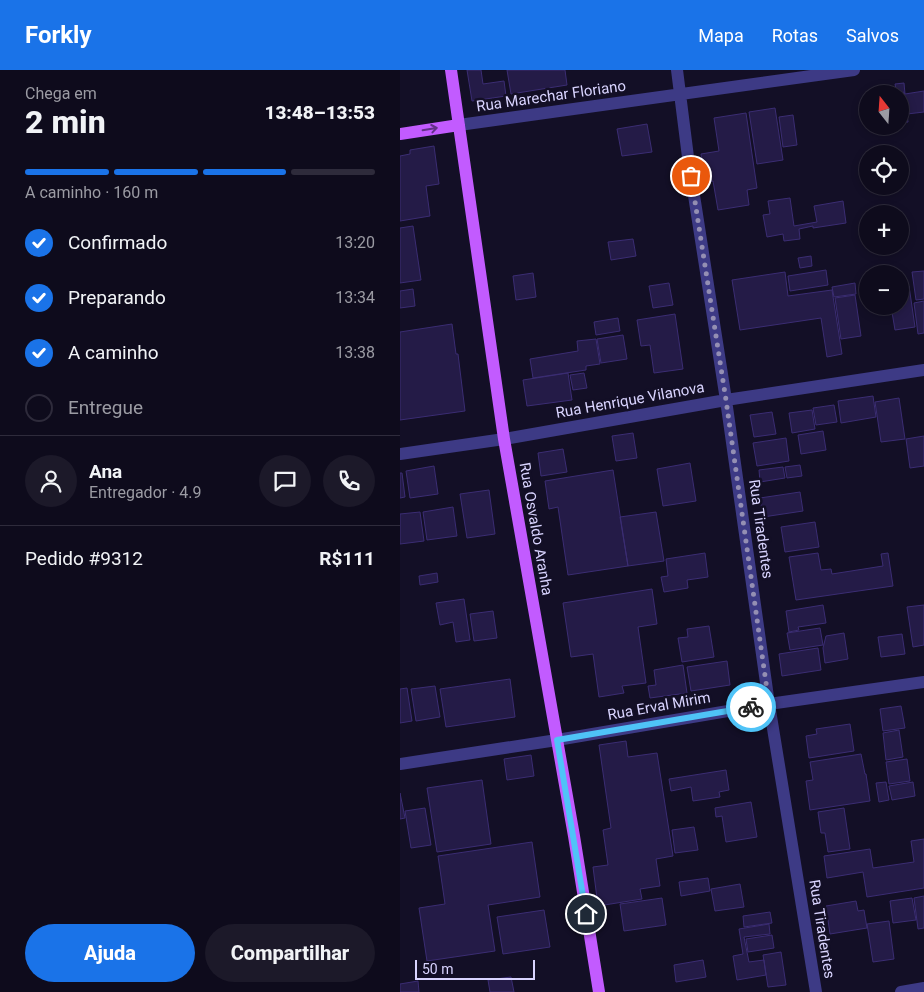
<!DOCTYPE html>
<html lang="pt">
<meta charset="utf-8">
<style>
body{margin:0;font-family:Roboto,sans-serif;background:#1c1929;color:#f1f3f6;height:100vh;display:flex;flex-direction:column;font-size:19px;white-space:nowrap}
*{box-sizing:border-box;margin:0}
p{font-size:16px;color:#9b9ba3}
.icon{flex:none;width:28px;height:28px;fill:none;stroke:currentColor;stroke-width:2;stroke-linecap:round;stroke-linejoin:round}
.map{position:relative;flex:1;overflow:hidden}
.drawer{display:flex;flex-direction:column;background:#0e0b1c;width:400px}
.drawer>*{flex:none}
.needle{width:32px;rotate:343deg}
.tools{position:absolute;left:459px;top:15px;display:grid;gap:10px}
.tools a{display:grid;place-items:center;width:50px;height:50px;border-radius:50%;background:#0e0b1c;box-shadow:0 2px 8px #0003,0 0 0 1px #2e2b3b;font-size:25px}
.scale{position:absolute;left:15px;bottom:12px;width:120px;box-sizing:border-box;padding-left:5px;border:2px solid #d9d4ff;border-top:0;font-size:14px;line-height:18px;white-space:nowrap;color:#d9d4ff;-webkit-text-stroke:4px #130f26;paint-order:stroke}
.pin{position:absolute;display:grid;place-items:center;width:42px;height:42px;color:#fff;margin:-21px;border:2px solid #fff;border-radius:50%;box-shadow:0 1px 5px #0007}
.courier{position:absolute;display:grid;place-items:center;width:50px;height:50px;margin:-25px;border:4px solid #4fc3f7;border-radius:50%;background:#fff;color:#222;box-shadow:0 1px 6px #0007}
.headline em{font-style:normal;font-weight:800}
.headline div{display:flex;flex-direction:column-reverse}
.headline{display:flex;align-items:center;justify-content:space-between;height:85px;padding:0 25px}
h1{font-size:32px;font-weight:800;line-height:38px}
.bar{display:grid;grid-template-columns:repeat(4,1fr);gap:8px 5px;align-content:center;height:60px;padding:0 25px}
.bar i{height:6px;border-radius:4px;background:#2e2b3b}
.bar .active{background:#1a73e8}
.bar p{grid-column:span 4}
.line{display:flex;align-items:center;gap:12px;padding:0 25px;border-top:1px solid #2e2b3b}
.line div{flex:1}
.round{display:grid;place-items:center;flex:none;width:52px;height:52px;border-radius:26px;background:#1c1929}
ol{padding:0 25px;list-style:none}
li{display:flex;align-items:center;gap:15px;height:55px}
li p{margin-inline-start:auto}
li .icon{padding:5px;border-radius:50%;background:#1a73e8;color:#fff;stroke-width:4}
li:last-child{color:#9b9ba3}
li i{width:28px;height:28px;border:2px solid #2e2b3b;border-radius:50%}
.cta{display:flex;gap:10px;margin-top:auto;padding:10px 25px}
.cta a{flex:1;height:58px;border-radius:30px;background:#1a73e8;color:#fff;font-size:20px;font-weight:800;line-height:58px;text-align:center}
.cta a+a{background:#1c1929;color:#f1f3f6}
header{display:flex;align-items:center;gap:30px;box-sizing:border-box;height:70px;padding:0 25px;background:#1a73e8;color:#fff}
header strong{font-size:24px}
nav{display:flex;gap:28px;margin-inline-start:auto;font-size:18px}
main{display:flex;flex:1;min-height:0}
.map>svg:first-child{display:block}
.building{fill:#241b47;stroke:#3b2d73}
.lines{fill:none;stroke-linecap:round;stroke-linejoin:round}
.minor{stroke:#3d3a85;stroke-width:12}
.major{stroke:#c25bff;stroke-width:12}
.oneway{stroke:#623188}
.done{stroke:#948fb3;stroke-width:5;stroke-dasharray:0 9}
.route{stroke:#4fc3f7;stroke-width:6}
.labels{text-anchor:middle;stroke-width:5;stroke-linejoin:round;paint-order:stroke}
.street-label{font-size:15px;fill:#d9d4ff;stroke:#130f26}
</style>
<header>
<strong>Forkly</strong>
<nav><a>Mapa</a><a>Rotas</a><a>Salvos</a></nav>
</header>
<main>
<section class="drawer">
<div class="headline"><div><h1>2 min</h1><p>Chega em</p></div><em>13:48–13:53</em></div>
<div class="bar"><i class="active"></i><i class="active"></i><i class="active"></i><i></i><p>A caminho · 160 m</p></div>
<ol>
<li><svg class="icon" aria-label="check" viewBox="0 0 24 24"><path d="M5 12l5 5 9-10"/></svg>Confirmado<p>13:20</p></li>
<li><svg class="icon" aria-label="check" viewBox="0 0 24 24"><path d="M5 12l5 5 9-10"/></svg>Preparando<p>13:34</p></li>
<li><svg class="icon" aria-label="check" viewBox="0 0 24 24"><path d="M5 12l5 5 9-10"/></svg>A caminho<p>13:38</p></li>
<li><i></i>Entregue</li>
</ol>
<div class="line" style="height:90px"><a class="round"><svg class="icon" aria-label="person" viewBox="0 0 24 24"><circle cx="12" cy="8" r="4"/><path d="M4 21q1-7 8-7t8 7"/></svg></a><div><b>Ana</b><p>Entregador · 4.9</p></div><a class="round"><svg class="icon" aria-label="chat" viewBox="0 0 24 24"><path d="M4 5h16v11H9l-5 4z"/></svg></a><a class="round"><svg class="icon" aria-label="phone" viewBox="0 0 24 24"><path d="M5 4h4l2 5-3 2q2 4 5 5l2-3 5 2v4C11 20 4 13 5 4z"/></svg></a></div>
<div class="line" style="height:65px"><div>Pedido #9312</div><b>R$111</b></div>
<div class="cta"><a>Ajuda</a><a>Compartilhar</a></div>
</section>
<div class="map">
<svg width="524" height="922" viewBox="0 0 524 922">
<rect width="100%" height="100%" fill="#130f26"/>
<path class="building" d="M67,0h14l2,14 21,-3 2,15 -34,5z
M107,0h58l2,15 -56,9z
M504,13l1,11 19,-3v21l-17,2 -3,-22 -7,2 -2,-10z
M504,23l4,29 -8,1v-29z
M375,38l8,52 -26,4 -8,-52z
M346,43l11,75 -10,2 2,15 -31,5 -5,-29 -8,2 -4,-29 18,-3 -5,-33z
M393,45l4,30 -14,2 -4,-30z
M247,54l5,28 -30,4 -5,-27z
M34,76l5,38 -13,2 4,30 -30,5v-65l10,-2v-4z
M390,128l4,28 23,-4 -3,-16 29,-5 3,22 -33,5v-2l-14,3 1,10 -16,2 -1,-7 -16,3 -4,-22 7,-1 -2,-13z
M13,156l8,54 -21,3v-55z
M233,169l3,17 -25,4 -3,-18z
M411,186l1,10 -12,2 -2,-10z
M426,200l2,15 -38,6 -2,-15z
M524,201v28l-8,1 -4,-28z
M385,202l3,24 44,-6 10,64 -15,3 -6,-39 -81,12 -8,-50z
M133,203l3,24 -20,3 -3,-24z
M269,213l4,22 -20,3 -4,-22z
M455,213l1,11 -22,3 -2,-10z
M509,216l6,41 -20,3 -4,-24h9v-19z
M13,219l2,17 -15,2v-17z
M455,225l6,41 -20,3 -6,-41z
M524,231v32l-6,1 -4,-31z
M275,244l8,55 -29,4 -4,-28 -9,1 -4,-26z
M218,248l2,13 -24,4 -2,-13z
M52,254l4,30h2l7,57 -65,9v-88z
M223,265l4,24 -26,4 -4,-24z
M196,269l4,25 -14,2v4l-53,8 -3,-19 48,-8 -1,-10z
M168,303l4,27 -45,6 -4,-26z
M184,303l3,15 -14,2 -3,-15z
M473,326l3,21 -35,6 -3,-22z
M499,328l6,41 -24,3 -6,-40z
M434,335l3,17 -21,3 -3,-17z
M412,340l3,19 -23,4 -3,-20z
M372,342l4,22 -22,3 -4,-22z
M423,361l3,19 -25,4 -3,-19z
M233,363l4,25 -21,3 -4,-25z
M524,366v30l-14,2 -4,-29z
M386,368l3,23 -32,5 -4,-23z
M163,379l4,23 -26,4 -3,-23z
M290,393l6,38 -33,5 -6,-37z
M400,395l2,11 -15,2 -2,-11z
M34,396l4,28 -28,4 -4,-27z
M383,397l2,11 -25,4 -1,-12z
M213,400l15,96 -60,9 -10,-68 -9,2 -4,-28z
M0,403h2l3,24 -5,1z
M89,420l6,44 -28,4 -7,-44z
M400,422l3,19 -40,6 -3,-19z
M53,437l4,29 -30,4 -4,-28z
M20,442l4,29 -24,3v-30z
M256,442l8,49 -36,5 -8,-49z
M415,452l4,25 -34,5 -4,-25z
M305,483l3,24 -21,3 1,8 -24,4 -3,-15 7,-1 -2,-17z
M418,483l3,17 10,-1 1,5 51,-8 -2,-12 7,-1 5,33 -97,14 -7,-43z
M37,503l1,9 -18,3 -1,-9z
M252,519l5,35 -19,3 8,56 -24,3 2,7 -25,4 -6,-43 -22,3 -8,-54z
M64,529l6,41 -14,2 -3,-20 -13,3 -4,-22z
M423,535l3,18 -28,4 1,3 -10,2 -3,-21z
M524,535v40l-11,2 -6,-40z
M93,541l4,27 -23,3 -4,-27z
M309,556l5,31 -32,5 -4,-24 10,-1 -1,-8z
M420,558l3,17 -33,5 -3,-17z
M444,563l4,26 -23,4 -2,-15 3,-12z
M502,564l3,20 -24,3 -3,-20z
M418,578l3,22 -39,6 -3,-22z
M327,591l3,24 -39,6 -4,-24z
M283,595l4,28 -37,5 -2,-12 8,-1 -2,-15z
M110,609l5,38 -69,10 -6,-38z
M35,616l5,31 -24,4 -5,-32z
M7,618l5,33 -12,2v-34z
M501,636l4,22 -22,3 -3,-22z
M450,654l4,27 -45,7 -3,-22 11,-2 -1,-5z
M499,660l4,27 -17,3 -3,-27z
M226,671l2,16 29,-4 16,103 -17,3 4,27 -20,3 2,10 -44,7 -5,-39 15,-2 -5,-35 8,-2 -12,-83z
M461,684l4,20h1l4,27 -60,9 -4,-29 7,-1 -3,-18z
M131,685l3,21 -27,4 -3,-21z
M507,689l3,22 -21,3 -3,-22z
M326,700l3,20 -10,2 1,5 -27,4 -2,-14 -20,4 -2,-12z
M82,710l9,64 -54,8 -10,-64z
M486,712l3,18 -10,2 -3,-19z
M513,712l2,14 -23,4 -3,-14z
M0,723l5,25 -5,1z
M351,732l6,35 -31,5 -4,-26 -6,1 -1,-9z
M25,738l6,37 -20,3 -6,-37z
M444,738l6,41 -22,3 -3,-19h-4l-3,-21z
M294,757l4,23 -23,3 -3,-23z
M524,769v49l-57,9 -4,-25 -36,6 -3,-22 46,-7 3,19 41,-6 -3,-21z
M132,772l8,55 -52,8 7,46 -68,10 -8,-53 26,-4 -7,-48z
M308,808l2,13 -29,5 -2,-14z
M340,814l4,23 -29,4 -4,-22z
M524,826v32l-6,1 -4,-31z
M262,828l4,27 -42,6 -4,-27z
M512,828l4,22 -23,3 -3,-22z
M456,831l2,10 6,-1 3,18 -37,6 -4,-28z
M144,840l6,37 -47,7 -6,-37z
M370,842l2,11 -28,4 -1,-11z
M489,851l5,38 -21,3 -6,-38z
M369,854l1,10 -26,3 5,25 15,-2 2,15 -29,5 -4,-24 10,-2 -4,-25z
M372,865l2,13 -26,4 -2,-13z
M381,882l5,33 -18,2 -5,-32z
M303,890l3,17 -30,5 -2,-17z
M111,907l3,15h-24l-2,-12z
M18,911l1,11h-19v-8z"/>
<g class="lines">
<path class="minor" d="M277,0l11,87 38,243 43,304 47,288
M59,55l395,-55
M0,384l104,-15 222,-39 198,-30
M0,694l157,-24 212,-36 155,-22
M501,922l23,-4"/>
<path class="major" d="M51,0l53,369 70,397 25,156
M0,64l59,-9"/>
</g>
<defs><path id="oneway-shaft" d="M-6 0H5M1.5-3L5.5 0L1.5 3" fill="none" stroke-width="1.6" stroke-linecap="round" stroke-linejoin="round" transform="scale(1.25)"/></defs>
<use class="oneway" href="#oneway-shaft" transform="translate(30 59) rotate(-9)"/>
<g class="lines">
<path class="done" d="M291,106l35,224 43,304 -18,3"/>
<path class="route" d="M186,844l-29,-174 194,-33"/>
</g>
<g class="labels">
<g class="street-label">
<text transform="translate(151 26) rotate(-8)" y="5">Rua Marechar Floriano</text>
<text transform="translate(230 330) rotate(-10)" y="5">Rua Henrique Vilanova</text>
<text transform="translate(136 459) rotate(80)" y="5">Rua Osvaldo Aranha</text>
<text transform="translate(361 459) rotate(82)" y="5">Rua Tiradentes</text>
<text transform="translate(259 636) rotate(-10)" y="5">Rua Erval Mirim</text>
<text transform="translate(422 859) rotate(81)" y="5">Rua Tiradentes</text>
</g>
</g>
</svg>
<div class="tools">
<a><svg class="needle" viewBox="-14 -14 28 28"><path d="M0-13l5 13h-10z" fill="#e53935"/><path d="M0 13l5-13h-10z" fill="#9b9ba3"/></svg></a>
<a><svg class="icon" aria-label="locate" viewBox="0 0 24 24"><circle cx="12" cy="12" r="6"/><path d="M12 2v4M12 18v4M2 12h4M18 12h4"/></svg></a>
<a>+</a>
<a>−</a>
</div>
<div class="scale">50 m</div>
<div class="pin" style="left:291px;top:106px;background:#ea580c"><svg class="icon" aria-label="bag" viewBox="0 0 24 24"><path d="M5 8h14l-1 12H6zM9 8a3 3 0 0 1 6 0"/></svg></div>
<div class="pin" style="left:186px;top:844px;background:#1f2937"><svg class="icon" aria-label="home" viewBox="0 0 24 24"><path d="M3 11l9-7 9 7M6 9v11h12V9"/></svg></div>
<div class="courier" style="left:351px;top:637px"><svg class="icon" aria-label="bike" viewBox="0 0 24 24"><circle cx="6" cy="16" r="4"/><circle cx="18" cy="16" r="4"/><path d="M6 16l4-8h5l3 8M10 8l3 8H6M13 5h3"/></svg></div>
</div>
</main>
